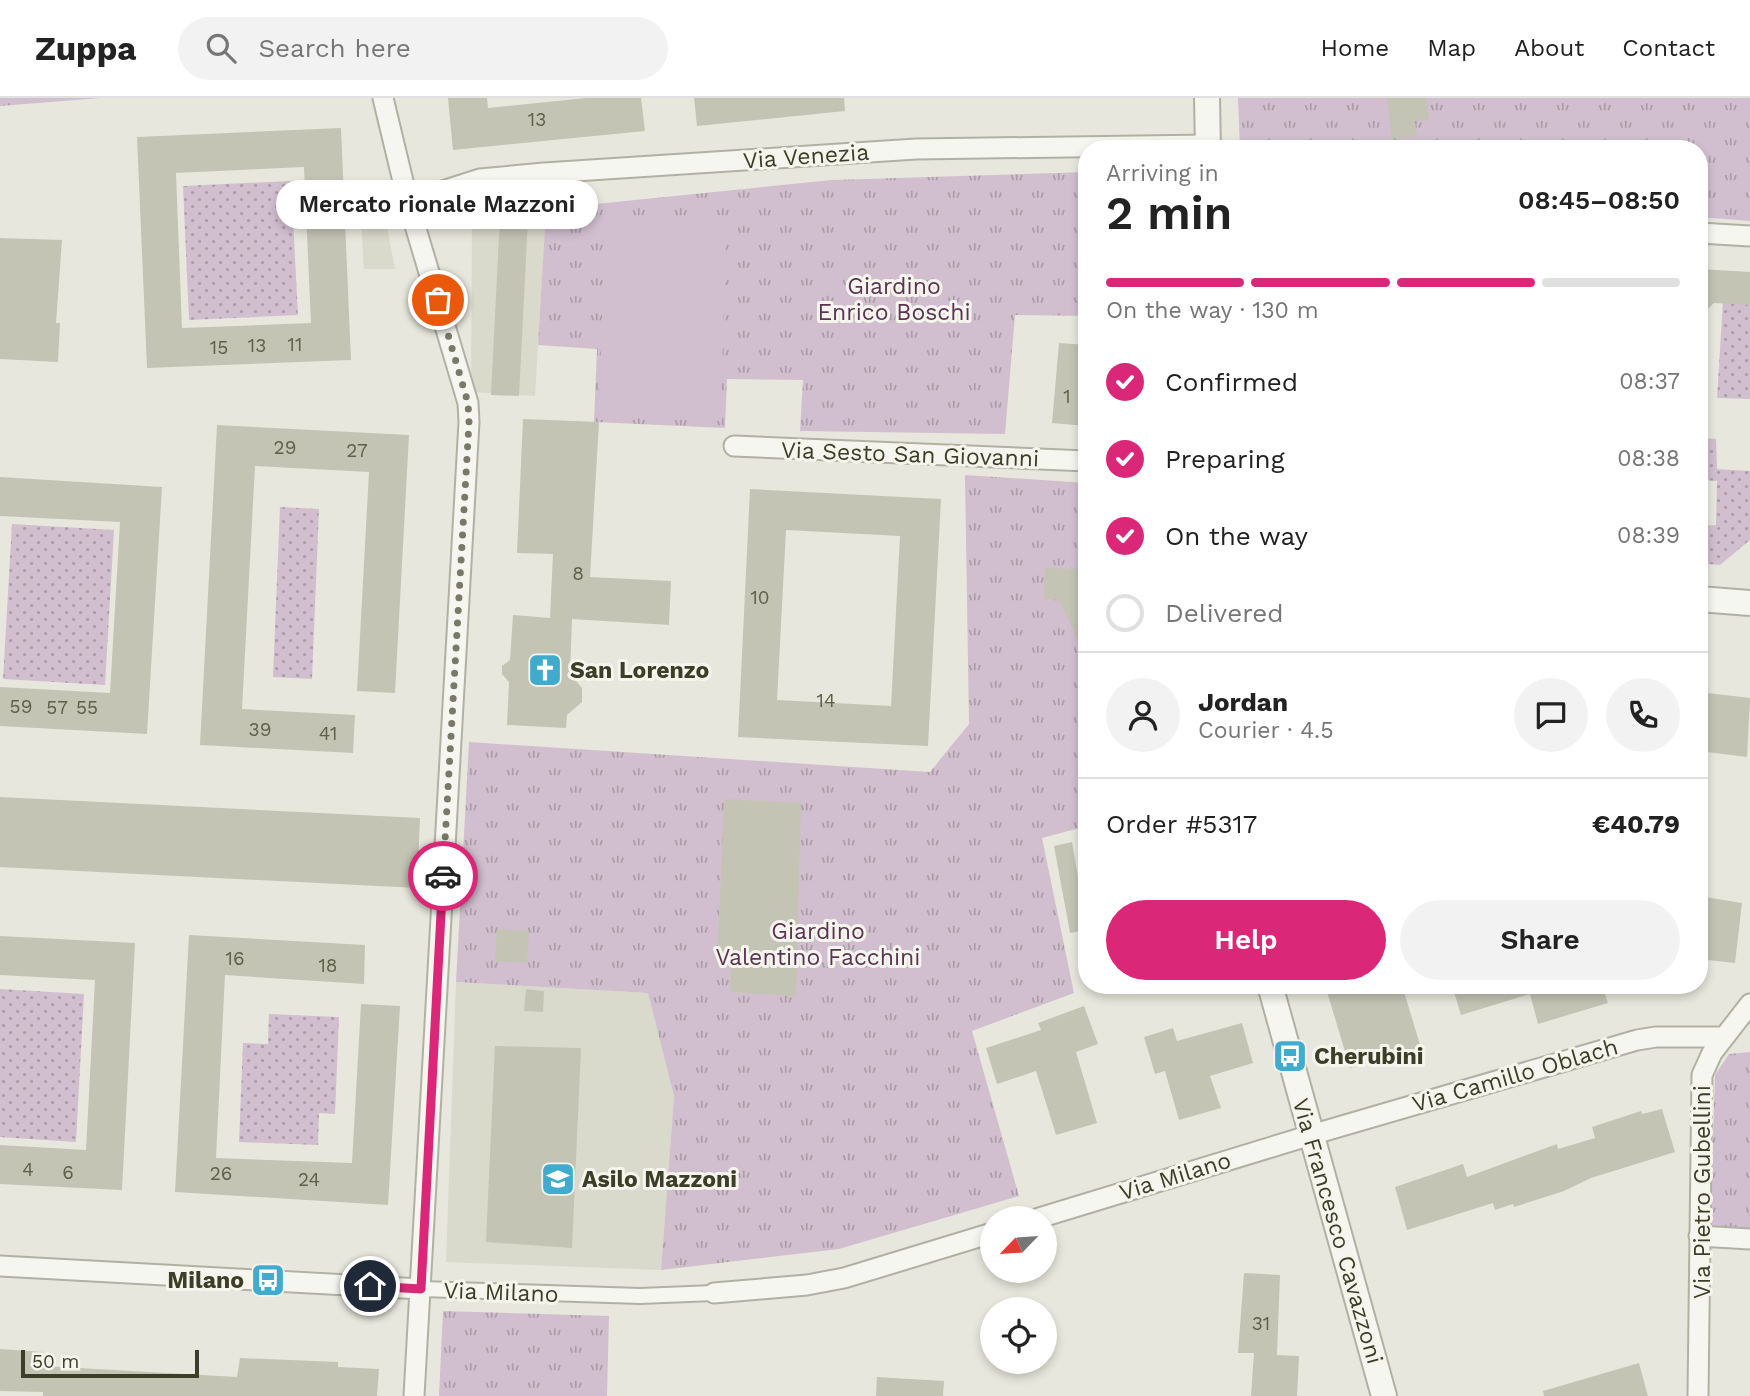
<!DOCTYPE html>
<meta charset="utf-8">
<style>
body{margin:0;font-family:"Work Sans",sans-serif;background:#f2f2f2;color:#222;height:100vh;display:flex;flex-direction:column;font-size:26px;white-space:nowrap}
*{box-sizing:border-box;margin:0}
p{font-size:23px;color:#767676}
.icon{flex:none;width:38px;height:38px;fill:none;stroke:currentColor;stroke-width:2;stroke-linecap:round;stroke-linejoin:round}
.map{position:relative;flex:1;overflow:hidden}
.sheet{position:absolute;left:1078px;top:42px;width:630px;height:854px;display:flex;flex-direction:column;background:#fff;border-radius:28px;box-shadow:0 4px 10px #0003}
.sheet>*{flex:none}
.needle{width:46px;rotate:245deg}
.buttons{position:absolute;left:980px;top:1108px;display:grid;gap:14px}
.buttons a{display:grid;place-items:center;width:77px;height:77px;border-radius:50%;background:#fff;box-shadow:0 4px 10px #0003;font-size:35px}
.scale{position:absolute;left:21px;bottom:18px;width:178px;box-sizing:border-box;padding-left:7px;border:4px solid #3d3e27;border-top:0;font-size:19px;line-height:24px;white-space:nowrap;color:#3d3e27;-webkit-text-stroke:5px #f5f5ed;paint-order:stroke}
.pin{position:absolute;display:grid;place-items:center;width:60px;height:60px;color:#fff;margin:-30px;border:4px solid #fff;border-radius:50%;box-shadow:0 2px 7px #0007}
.courier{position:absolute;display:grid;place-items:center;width:70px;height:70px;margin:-35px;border:5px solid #db2777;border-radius:50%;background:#fff;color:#222;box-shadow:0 2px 9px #0007}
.bubble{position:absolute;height:49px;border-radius:24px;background:#fff;box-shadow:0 4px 10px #0003;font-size:23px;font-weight:600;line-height:49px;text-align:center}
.head em{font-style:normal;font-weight:600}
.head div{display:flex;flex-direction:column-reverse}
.head{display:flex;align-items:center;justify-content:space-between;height:119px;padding:0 28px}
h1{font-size:46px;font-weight:600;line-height:52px}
.bar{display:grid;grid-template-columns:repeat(4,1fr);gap:10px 7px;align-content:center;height:84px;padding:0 28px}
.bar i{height:9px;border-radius:5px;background:#e0e0e0}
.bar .active{background:#db2777}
.bar p{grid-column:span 4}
.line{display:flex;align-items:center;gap:18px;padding:0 28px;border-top:2px solid #e0e0e0}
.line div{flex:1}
.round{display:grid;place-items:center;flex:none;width:74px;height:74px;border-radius:37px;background:#f2f2f2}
ol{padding:0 28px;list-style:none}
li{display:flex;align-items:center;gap:21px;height:77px}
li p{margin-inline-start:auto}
li .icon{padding:7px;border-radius:50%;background:#db2777;color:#fff;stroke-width:4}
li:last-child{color:#767676}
li i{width:38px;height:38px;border:4px solid #e0e0e0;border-radius:50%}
.primary-button{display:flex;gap:14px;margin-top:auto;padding:14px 28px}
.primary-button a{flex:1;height:80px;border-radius:42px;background:#db2777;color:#fff;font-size:28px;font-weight:600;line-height:80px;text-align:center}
.primary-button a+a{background:#f2f2f2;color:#222}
header{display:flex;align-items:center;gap:42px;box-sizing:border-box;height:98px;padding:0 35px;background:#fff;border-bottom:2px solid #e0e0e0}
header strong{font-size:33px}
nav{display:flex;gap:38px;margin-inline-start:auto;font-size:24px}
.search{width:490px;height:63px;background:#f2f2f2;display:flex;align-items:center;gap:18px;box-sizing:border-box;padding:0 24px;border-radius:38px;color:#767676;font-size:26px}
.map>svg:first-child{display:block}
.built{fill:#d9d9cc}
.grass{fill:url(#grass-dots)}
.park{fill:url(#park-tufts)}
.pitch{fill:#d1bfcf}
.building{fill:#c4c4b5;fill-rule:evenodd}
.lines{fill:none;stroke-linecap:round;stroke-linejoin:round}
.pedestrian-casing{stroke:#b1b1a3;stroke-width:18}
.minor-casing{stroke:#b1b1a3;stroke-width:23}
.tertiary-casing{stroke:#b1b1a3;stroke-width:28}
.pedestrian{stroke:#f5f6f0;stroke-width:14}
.minor{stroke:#f5f6f0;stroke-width:19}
.tertiary{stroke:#f5f6f0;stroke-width:24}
.done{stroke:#787967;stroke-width:7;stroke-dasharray:0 12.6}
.route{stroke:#db2777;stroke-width:9}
.labels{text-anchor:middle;stroke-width:6;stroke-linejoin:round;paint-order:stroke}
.number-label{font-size:19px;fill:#5f604a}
.street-label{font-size:23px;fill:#3d3e27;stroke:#f5f5ed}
.park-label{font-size:23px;fill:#5a3452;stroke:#f5f5ed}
.poi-label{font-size:23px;font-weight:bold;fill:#3d3e27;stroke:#f5f5ed;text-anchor:start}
</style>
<header>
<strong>Zuppa</strong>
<div class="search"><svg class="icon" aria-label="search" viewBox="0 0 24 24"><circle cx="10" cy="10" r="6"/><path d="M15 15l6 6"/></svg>Search here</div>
<nav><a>Home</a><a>Map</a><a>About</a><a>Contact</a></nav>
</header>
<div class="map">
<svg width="1750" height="1298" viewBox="0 0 1750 1298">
<defs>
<pattern id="grass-dots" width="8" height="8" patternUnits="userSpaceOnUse" patternTransform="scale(1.75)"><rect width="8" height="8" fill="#d1bfcf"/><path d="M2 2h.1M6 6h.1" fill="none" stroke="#ab9da8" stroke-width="1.8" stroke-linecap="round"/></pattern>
<pattern id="park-tufts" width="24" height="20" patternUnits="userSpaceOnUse" patternTransform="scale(1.75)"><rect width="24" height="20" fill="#d1bfcf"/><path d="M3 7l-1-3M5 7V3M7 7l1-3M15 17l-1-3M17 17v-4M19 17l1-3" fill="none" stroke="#ab9da8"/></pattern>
</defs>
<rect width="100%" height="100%" fill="#e7e7dd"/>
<path class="built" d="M379,88l16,83h-31l-5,-82z
M546,111l-11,187 -64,-4 1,-173z
M456,884l192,11 26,103 -13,174 -215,-8z"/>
<path class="grass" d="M291,83l7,134 -109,5 -6,-134z
M1724,187h26v114l-33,-1z
M1699,340l17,1 1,30 33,2v69l-30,25 -21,-2v-37l17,-1 1,-44 -18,-1z
M280,409l39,2 -7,170 -39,-2z
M12,426l102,6 -9,155 -102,-6z
M0,891l84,5 -8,148 -76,-5z
M269,916l70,3 -4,97 -16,-1 -1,32 -79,-3 4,-99 25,1z"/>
<path class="park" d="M0,0h101l-101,8z
M1238,0h512v123l-51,-4v-68h-459z
M1087,74v144l-72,-1 -10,119 -205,-3 3,-51 -76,-1 -2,49 -131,-6 3,-73 -59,-4 8,-136 286,-29z
M965,377l122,8v343l-45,12 32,155 -102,38 47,165 -180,53 -178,21 13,-174 -26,-103 -192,-11 13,-240 461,30 39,-48z
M1750,954v176l-40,-2 5,-151 14,-21z
M443,1213l166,5 -2,80h-168z"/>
<path class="pitch" d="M605,118l121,4 -5,201 -122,-4z"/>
<path class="building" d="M448,0h39l1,10 98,-10h55l4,33 -192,19z
M694,0h150l1,13 -148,15z
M1387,0h39l3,22 -14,1 2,15 -25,3z
M341,30l10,232 -204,8 -10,-231zM304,69l7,156 -129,5 -6,-155z
M500,119l28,1 -9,178 -28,-1z
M0,140l62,2 -6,83h4l-2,39 -58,-3z
M1699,171l51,3v33l-36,-2 -15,14z
M1059,245l28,2v81l-35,-3z
M523,321l76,3 -9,155 81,4 -2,44 -97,-6 -2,55 12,14v14l-15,13 -1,13 -59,-3 2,-43 -7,-8v-8l8,-6 3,-45 37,3 3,-64 -36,-1z
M217,327l192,10 -14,258 -38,-2 12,-219 -114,-6 -13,243 113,6 -2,38 -153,-8z
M0,379l162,10 -15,247 -147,-8v-39l110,6 10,-171 -120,-6z
M750,391l191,10 -13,247 -190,-9zM786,432l114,6 -9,170 -114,-6z
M1045,470l42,1v90l-28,-59 -15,-1z
M1699,594l51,6 -3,59 -48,-6z
M0,699l420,21 -3,70 -417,-21z
M724,701l77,4 -5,193 -66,-4 1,-25 -14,-2z
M1072,744l15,88 -17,3 -16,-87z
M1699,798l43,7 -7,60 -36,-4z
M497,831l32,2 -2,32 -32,-2z
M189,837l176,10 -1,39 -139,-9 -9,183 136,5 9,-159 39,2 -12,199 -213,-13z
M0,838l135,7 -13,247 -122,-6v-39l86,5 9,-170 -95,-5z
M1325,887h77l19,63 -71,20z
M1452,887h150l6,18 -70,21 -8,-30 -69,21z
M526,891l18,2 -1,21 -19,-1z
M1084,908l14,38 -22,8 21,71 -41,12 -20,-64 -39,13 -11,-36 55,-18 -3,-7z
M1242,925l11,40 -43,13 11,32 -42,12 -14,-49 -10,3 -11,-37 29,-9 4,13z
M495,948l86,2 -9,200 -86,-6z
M1662,1011l13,43 -84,26 -27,13 -50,16 -1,-3 -18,6 -2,-7 -86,27 -12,-43 68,-23 4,13 90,-33 1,5 37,-11 -3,-11 49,-16 1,3z
M1244,1175l36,2 -3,80 22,1 -2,40h-46l3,-43h-16z
M0,1251l44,3v14l193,11 3,-19 98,4v5l41,2 -2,27h-334v-4l-43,-1z
M1639,1265l9,33h-104l-1,-5z
M877,1279l67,4 -1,15h-67z"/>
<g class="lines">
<g class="pedestrian-casing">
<path id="pedestrian" d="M421,1191l219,7 74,-3"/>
</g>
<g class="minor-casing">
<path id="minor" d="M383,0l25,104 60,201 1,19 -55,974
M408,104l72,-23 64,-6 372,-24 292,-4
M1699,135l51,3
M734,348l353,15
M1039,1120l272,-83 326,-95 19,-3h67
M1699,1138l51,3
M0,1168l421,23
M714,1195l93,-8 37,-7 148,-45
M1698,1298l4,-321 10,-22 38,-49"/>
</g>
<g class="tertiary-casing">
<path id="tertiary" d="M1207,0l1,51
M1699,501l51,4
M1270,887l114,411"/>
</g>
<use href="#pedestrian" class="pedestrian"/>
<use href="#minor" class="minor"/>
<use href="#tertiary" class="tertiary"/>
</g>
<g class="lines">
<path class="done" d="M438,202l30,103 1,19 -26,454"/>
<path class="route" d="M370,1188l51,3 22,-413"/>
</g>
<defs>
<g id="church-square" transform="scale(1.75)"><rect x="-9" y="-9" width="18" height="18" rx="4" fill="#41abce" stroke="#f5f5ed"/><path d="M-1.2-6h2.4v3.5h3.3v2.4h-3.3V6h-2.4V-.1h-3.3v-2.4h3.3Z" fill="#fff"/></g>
<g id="bus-square" transform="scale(1.75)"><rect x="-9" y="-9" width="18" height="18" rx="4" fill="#41abce" stroke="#f5f5ed"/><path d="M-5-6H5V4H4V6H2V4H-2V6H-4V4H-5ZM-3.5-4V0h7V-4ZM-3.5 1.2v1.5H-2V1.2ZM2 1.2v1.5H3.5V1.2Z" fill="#fff"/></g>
<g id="school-square" transform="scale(1.75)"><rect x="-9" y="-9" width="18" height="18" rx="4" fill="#41abce" stroke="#f5f5ed"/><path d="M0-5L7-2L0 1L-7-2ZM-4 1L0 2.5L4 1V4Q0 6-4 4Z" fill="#fff"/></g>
</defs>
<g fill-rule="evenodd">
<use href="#church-square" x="545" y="572"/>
<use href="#bus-square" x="1290" y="958"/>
<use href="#school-square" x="558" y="1081"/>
<use href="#bus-square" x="268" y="1182"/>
</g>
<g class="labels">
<g class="number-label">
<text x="537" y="28">13</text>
<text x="295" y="253">11</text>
<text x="257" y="254">13</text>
<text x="219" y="256">15</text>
<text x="1067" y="305">1</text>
<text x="285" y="356">29</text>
<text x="357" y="359">27</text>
<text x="578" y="482">8</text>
<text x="760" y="506">10</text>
<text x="826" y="609">14</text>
<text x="21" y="615">59</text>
<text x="57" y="616">57</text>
<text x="87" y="616">55</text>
<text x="260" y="638">39</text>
<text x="328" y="642">41</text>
<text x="235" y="867">16</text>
<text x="328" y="874">18</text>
<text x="28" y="1078">4</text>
<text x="68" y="1081">6</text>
<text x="221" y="1082">26</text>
<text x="309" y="1088">24</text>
<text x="1261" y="1232">31</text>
</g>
<g class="street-label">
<text transform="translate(806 58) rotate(-4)" y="8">Via Venezia</text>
<text transform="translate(910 356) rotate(2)" y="8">Via Sesto San Giovanni</text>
<text transform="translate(1515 977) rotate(-16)" y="8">Via Camillo Oblach</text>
<text transform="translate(1175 1078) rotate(-17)" y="8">Via Milano</text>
<text transform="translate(1702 1094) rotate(-90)" y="8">Via Pietro Gubellini</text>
<text transform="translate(1338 1133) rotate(74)" y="8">Via Francesco Cavazzoni</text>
<text transform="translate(501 1194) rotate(2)" y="8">Via Milano</text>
</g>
<g class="park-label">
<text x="894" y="196">Giardino<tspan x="894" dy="26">Enrico Boschi</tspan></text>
<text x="818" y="841">Giardino<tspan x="818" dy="26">Valentino Facchini</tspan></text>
</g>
<g class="poi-label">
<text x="570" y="580">San Lorenzo</text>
<text x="1314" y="966">Cherubini</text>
<text x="582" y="1089">Asilo Mazzoni</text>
<text x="244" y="1190" text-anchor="end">Milano</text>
</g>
</g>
</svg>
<div class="buttons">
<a><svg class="needle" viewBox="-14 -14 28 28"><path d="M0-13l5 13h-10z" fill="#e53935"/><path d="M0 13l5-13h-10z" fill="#767676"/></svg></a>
<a><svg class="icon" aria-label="locate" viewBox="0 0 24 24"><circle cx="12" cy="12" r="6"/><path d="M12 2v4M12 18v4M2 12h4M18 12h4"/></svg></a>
</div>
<div class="scale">50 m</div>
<div class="pin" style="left:438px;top:202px;background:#ea580c"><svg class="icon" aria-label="bag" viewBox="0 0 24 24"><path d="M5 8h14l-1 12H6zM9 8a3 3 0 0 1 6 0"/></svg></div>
<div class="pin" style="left:370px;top:1188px;background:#1f2937"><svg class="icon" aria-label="home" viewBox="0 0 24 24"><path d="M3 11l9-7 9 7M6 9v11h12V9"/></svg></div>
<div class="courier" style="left:443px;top:778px"><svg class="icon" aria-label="car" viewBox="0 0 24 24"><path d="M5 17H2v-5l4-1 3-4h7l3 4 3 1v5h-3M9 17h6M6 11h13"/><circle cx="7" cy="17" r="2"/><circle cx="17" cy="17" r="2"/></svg></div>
<div class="bubble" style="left:276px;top:82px;width:322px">Mercato rionale Mazzoni</div>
<section class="sheet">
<div class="head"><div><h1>2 min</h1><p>Arriving in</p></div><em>08:45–08:50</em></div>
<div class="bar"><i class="active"></i><i class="active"></i><i class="active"></i><i></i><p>On the way · 130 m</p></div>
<ol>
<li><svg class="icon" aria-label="check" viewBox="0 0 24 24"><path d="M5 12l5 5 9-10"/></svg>Confirmed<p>08:37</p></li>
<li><svg class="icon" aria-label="check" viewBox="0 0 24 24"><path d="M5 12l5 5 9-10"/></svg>Preparing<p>08:38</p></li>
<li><svg class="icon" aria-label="check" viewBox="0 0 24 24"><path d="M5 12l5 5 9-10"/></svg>On the way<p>08:39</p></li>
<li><i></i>Delivered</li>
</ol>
<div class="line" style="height:126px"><a class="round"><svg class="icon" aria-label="person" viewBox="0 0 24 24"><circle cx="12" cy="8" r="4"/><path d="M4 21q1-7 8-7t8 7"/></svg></a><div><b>Jordan</b><p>Courier · 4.5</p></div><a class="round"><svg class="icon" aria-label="chat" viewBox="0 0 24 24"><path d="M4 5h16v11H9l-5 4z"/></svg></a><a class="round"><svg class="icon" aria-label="phone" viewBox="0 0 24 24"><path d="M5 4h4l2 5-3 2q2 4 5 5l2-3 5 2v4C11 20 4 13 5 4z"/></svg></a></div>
<div class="line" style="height:91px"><div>Order #5317</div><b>€40.79</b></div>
<div class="primary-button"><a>Help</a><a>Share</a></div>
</section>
</div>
